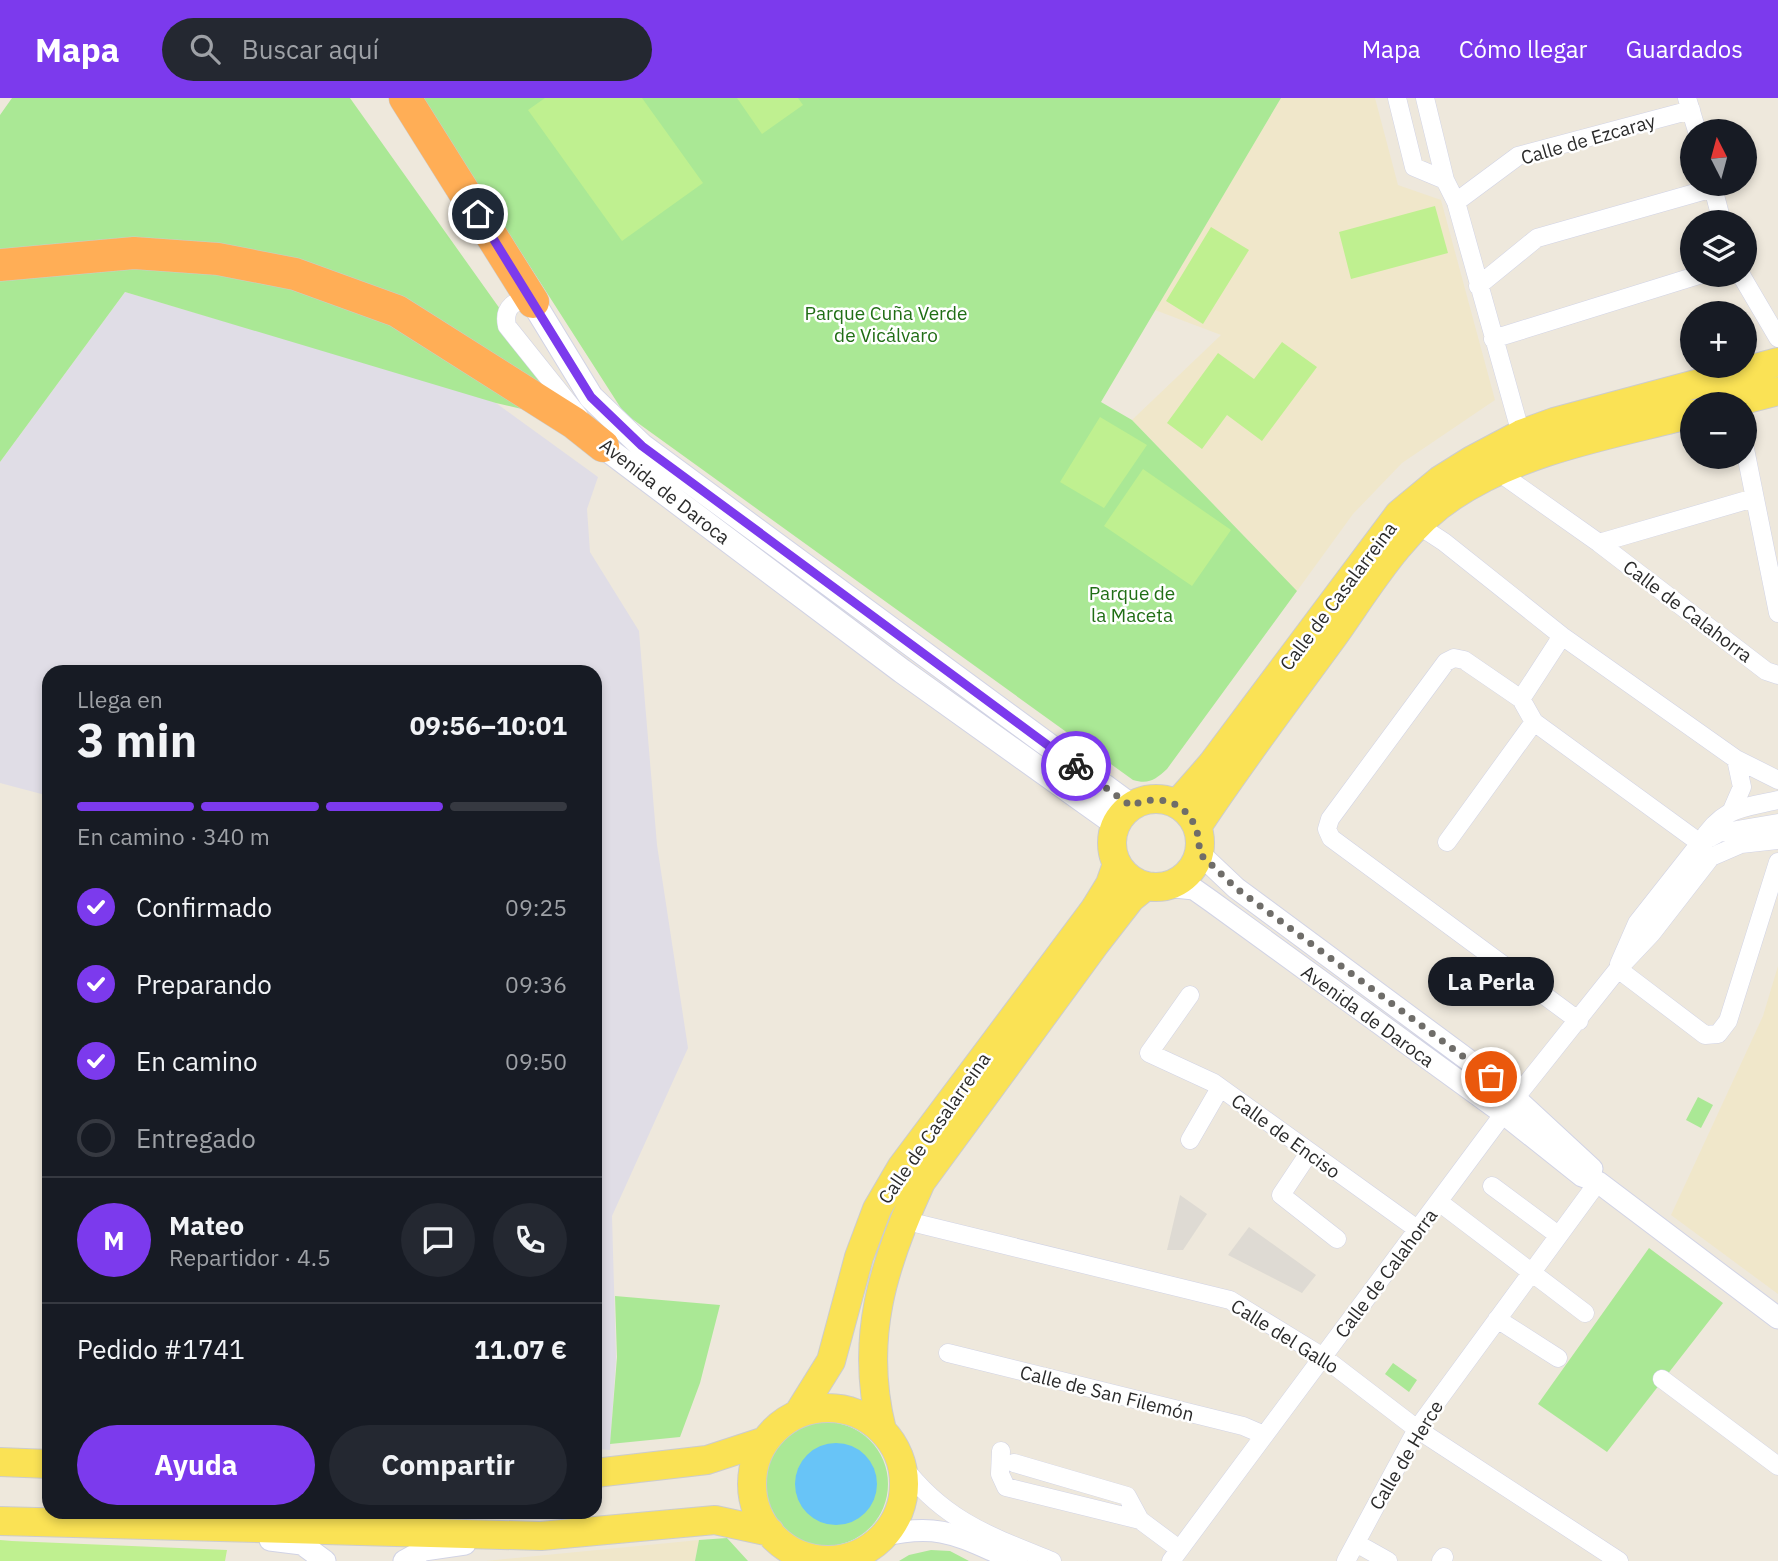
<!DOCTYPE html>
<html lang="es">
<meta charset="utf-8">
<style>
body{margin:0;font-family:"IBM Plex Sans",sans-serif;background:#242831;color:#f1f3f6;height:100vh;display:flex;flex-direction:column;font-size:26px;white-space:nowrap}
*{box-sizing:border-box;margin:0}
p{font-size:23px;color:#9ea1a6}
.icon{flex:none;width:38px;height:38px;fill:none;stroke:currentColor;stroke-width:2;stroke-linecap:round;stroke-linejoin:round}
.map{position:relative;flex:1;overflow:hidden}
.sheet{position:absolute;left:42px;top:567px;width:560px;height:854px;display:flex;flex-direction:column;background:#171b24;border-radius:21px;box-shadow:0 4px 10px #0003}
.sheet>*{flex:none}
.needle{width:46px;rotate:354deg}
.fabs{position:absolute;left:1680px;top:21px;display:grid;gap:14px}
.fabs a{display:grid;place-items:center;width:77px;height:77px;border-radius:50%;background:#171b24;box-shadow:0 4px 10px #0003;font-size:35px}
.pin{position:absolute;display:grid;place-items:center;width:60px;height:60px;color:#fff;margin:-30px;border:4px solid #fff;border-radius:50%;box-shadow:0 2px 7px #0007}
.courier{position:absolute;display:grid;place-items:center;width:70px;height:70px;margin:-35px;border:5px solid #7c3aed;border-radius:50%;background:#fff;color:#222;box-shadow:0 2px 9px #0007}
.bubble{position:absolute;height:49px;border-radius:24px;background:#171b24;box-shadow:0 4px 10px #0003;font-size:23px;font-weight:700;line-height:49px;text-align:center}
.head em{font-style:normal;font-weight:700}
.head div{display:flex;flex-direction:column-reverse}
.head{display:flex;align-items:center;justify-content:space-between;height:119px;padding:0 35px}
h1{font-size:46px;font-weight:700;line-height:52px}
.bar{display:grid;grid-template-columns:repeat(4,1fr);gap:10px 7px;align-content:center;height:84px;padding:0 35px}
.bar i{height:9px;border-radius:5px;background:#363941}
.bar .selected{background:#7c3aed}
.bar p{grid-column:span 4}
.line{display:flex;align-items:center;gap:18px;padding:0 35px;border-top:2px solid #363941}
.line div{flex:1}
.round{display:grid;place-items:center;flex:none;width:74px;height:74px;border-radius:37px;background:#242831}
ol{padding:0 35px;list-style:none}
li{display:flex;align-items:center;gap:21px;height:77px}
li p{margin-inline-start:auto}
li .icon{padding:7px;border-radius:50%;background:#7c3aed;color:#fff;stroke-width:4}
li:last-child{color:#9ea1a6}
li i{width:38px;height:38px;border:4px solid #363941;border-radius:50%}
.primary-button{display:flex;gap:14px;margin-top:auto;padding:14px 35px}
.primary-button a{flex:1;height:80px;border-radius:42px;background:#7c3aed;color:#fff;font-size:28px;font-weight:700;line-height:80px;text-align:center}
.primary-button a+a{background:#242831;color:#f1f3f6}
header{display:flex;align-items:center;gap:42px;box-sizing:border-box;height:98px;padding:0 35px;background:#7c3aed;color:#fff}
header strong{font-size:33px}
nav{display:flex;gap:38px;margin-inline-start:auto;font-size:24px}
.search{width:490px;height:63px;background:#242831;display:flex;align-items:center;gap:18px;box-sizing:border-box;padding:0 24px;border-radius:38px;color:#9ea1a6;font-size:26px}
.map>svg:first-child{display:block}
.industrial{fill:#e0dde6}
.education{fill:#f0e7ca}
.green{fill:#aae895}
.pitch{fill:#bff090}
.plaza{fill:#dedad3}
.water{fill:#68c4f7}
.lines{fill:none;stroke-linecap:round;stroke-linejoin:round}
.minor-casing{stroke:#d1d3e5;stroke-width:19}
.tertiary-casing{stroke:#d1d3e5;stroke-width:23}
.secondary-casing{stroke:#d1d3e5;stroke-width:26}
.primary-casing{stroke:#ccc;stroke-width:30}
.motorway-casing{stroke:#ccc;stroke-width:33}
.minor{stroke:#fff;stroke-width:18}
.tertiary{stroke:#fff;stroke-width:21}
.secondary{stroke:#fff;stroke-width:24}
.primary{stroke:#fae255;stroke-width:28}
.motorway{stroke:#ffae56;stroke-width:32}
.done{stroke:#6f6d69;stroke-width:7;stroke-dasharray:0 12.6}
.route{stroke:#7c3aed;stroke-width:9}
.labels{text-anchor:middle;stroke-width:5;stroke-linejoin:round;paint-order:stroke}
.street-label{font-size:19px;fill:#2b2b2b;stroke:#fff}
.park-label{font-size:19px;fill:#206e15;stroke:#fff}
</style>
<header>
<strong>Mapa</strong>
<div class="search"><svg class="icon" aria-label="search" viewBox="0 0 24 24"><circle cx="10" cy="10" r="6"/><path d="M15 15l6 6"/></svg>Buscar aquí</div>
<nav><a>Mapa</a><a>Cómo llegar</a><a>Guardados</a></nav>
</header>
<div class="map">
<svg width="1778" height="1463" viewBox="0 0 1778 1463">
<rect width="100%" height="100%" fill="#eee8dc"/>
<path class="industrial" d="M125,194l356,105 15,6 102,74 -11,32 3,43 49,79 18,214 31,203 -76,168 4,142 -6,92 -15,-1v-777h-546v124l-49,-13v-321z"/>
<path class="education" d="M1281,0h94l23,87 43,15 54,200 -93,63 -49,51 -56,77 -165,-171 89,-85 -66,-25z
M1778,868v328l-107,-79 92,-199z
M699,1442l-4,21h-209l50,-5z"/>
<path class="green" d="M12,0h338l231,325 -85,-20 -371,-111 -125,170v-347z
M422,0h859l-180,304 31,18 165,171 -130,178c-11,10 -18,16 -34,11l-509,-367z
M1698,999l15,8 -12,23 -15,-8z
M1649,1150l74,55 -116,149 -69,-48z
M615,1198l105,9 -20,78 -20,54 -70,7 7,-87z
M1393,1265l24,17 -8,12 -24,-18z
M764 1386a62 62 0 1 1 124 0a62 62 0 1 1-124 0Z
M727,1440l21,23h-53l4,-21z
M931,1452l19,1 19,10h-70l10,-6z"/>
<path class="pitch" d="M545,0h97l61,85 -81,58 -94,-131z
M737,0h61l5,7 -41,29z
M1435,108l13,47 -97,26 -12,-47z
M1211,129l38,23 -46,74 -37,-23z
M1282,244l35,25 -55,74 -35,-26 -25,34 -35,-26 51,-70 36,26z
M1100,319l47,28 -43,63 -44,-26z
M1143,371l88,61 -39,56 -88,-60z
M0,1442l12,1 215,9 -2,11h-225z"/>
<path class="plaza" d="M1180,1097l27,19 -24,36h-16z
M1249,1129l67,48 -14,18 -74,-38z"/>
<path class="water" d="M795 1386a41 41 0 1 1 82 0a41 41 0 1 1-82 0Z"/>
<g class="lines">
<g class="minor-casing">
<path id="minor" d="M1397,0l17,69 31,13
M1425,0l20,82 11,22 65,232
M1687,0l10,33
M1712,86l10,38
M1456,104l62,-46 173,-46
M1741,177l37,63
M1478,188l59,-48 176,-50
M533,204c-18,-5 -30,6 -26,24l72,90
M1493,241l206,-64
M1745,351l33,164
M1497,373l102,72 167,128 12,4
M1418,427l26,17 118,94 174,123 42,21
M1599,445l155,-45
M1521,601l41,-63
M1732,712l10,-23 -6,-28
M1447,744l87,-120
M1619,866l18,-41 63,-80 19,-10 59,-10
M1618,871l87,66 13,-1 10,-13 50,-159
M1190,897l-41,58 65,30 203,146
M1579,923l-248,-183 -4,-9 3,-10 116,-157 8,-4 10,2 57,39 13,23 166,121c23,-36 39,-34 78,-43
M1190,1042l30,-52
M1309,1055l-28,42 56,44
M1492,1088l66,49
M1439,1104l146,111
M903,1122l327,80 93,57 94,72 202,132
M1497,1221l61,39
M948,1255l295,73 21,9
M1662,1281l116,87
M1001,1353l-1,23 6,13 134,33
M1014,1365l113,33 13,24 39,29
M902,1367c42,56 88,71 150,96
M1356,1445l32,18
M1171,1463l345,-464 102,-128 34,-36 59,-76 30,-13 37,-4
M1346,1463l71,-132 181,-247
M1441,1463l3,-4"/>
</g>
<g class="tertiary-casing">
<path id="tertiary" d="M1199,755l37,35 262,194 94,87
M1166,788l28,3 17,12 293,213 78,62 16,6 180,136
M883,1438c60,-15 80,3 134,25
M270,1442l32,4 23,17
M404,1463l20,-11 41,-6"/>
</g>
<g class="secondary-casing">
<path id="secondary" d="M533,204l58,95 51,49 489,360
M603,348l299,225 214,153"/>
</g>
<g class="primary-casing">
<path id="primary" d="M1728,306l50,-13
M1112 745a44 44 0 1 1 88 0a44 44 0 1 1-88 0Z
M1177,706l35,-40 187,-250 41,-34 32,-20 49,-26 33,-12 224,-60
M1197,729c43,-65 90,-127 136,-190 34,-48 69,-108 120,-141 71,-47 158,-61 239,-82
M752 1386a76 76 0 1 1 152 0a76 76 0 1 1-152 0Z
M798,1316l33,-53 28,-104 18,-48 24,-41 193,-258 16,-26 7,-20
M882,1332c-23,-91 1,-165 39,-248l175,-239 35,-45 15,-12
M0,1364l49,2
M595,1375l112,-13 58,-19
M0,1423l541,15 174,-16 55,12"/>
</g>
<g class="motorway-casing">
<path id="motorway" d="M405,0l128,204
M0,167l134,-12 84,6 77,15 102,37 177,112 29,23"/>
</g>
<use href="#minor" class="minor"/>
<use href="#tertiary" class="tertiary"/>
<use href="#secondary" class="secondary"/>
<use href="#primary" class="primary"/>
<use href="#motorway" class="motorway"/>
</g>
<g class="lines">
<path class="done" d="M1076,668l55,40c37,-18 71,6 68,47l37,35 255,189"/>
<path class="route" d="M478,116l113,183 51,49 434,320"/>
</g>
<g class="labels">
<g class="street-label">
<text transform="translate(1588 41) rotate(-16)" y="7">Calle de Ezcaray</text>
<text transform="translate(665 393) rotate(38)" y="7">Avenida de Daroca</text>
<text transform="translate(1338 498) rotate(-53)" y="7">Calle de Casalarreina</text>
<text transform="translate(1688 513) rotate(37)" y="7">Calle de Calahorra</text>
<text transform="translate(1368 918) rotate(36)" y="7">Avenida de Daroca</text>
<text transform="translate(934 1030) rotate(-55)" y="7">Calle de Casalarreina</text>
<text transform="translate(1286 1038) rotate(36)" y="7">Calle de Enciso</text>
<text transform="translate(1386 1175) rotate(-53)" y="7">Calle de Calahorra</text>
<text transform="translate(1285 1238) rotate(32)" y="7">Calle del Gallo</text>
<text transform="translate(1107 1295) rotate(14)" y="7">Calle de San Filemón</text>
<text transform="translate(1406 1357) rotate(-59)" y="7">Calle de Herce</text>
</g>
<g class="park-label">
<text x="886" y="222">Parque Cuña Verde<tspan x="886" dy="22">de Vicálvaro</tspan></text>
<text x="1132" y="502">Parque de<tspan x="1132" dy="22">la Maceta</tspan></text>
</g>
</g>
</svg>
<div class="fabs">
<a><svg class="needle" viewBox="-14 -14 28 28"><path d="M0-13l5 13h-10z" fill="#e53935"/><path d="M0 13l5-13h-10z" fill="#9ea1a6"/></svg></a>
<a><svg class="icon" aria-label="layers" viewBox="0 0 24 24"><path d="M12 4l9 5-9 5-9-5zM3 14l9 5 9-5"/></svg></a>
<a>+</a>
<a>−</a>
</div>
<div class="pin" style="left:1491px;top:979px;background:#ea580c"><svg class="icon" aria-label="bag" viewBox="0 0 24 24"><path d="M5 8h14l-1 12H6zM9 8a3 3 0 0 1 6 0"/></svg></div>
<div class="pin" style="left:478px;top:116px;background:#1f2937"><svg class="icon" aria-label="home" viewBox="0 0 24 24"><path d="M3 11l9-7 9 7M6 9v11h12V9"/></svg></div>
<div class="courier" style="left:1076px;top:668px"><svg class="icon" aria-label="bike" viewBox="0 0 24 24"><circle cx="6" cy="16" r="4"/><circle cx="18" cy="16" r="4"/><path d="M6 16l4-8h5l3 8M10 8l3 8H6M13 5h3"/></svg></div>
<div class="bubble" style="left:1428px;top:859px;width:126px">La Perla</div>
<section class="sheet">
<div class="head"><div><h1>3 min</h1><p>Llega en</p></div><em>09:56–10:01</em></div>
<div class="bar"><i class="selected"></i><i class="selected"></i><i class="selected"></i><i></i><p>En camino · 340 m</p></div>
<ol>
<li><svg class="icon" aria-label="check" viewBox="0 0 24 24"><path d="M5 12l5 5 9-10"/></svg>Confirmado<p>09:25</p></li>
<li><svg class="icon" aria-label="check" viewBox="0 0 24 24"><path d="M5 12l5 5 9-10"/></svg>Preparando<p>09:36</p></li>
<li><svg class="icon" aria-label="check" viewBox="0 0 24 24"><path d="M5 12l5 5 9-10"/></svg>En camino<p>09:50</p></li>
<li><i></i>Entregado</li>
</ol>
<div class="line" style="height:126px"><b class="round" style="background:#7c3aed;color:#fff">M</b><div><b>Mateo</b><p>Repartidor · 4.5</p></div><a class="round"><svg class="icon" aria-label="chat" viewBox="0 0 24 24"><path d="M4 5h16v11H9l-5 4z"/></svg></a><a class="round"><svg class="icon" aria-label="phone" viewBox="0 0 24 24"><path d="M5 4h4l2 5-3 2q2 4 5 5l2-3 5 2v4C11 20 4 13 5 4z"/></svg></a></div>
<div class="line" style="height:91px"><div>Pedido #1741</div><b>11.07 €</b></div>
<div class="primary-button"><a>Ayuda</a><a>Compartir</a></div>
</section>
</div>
